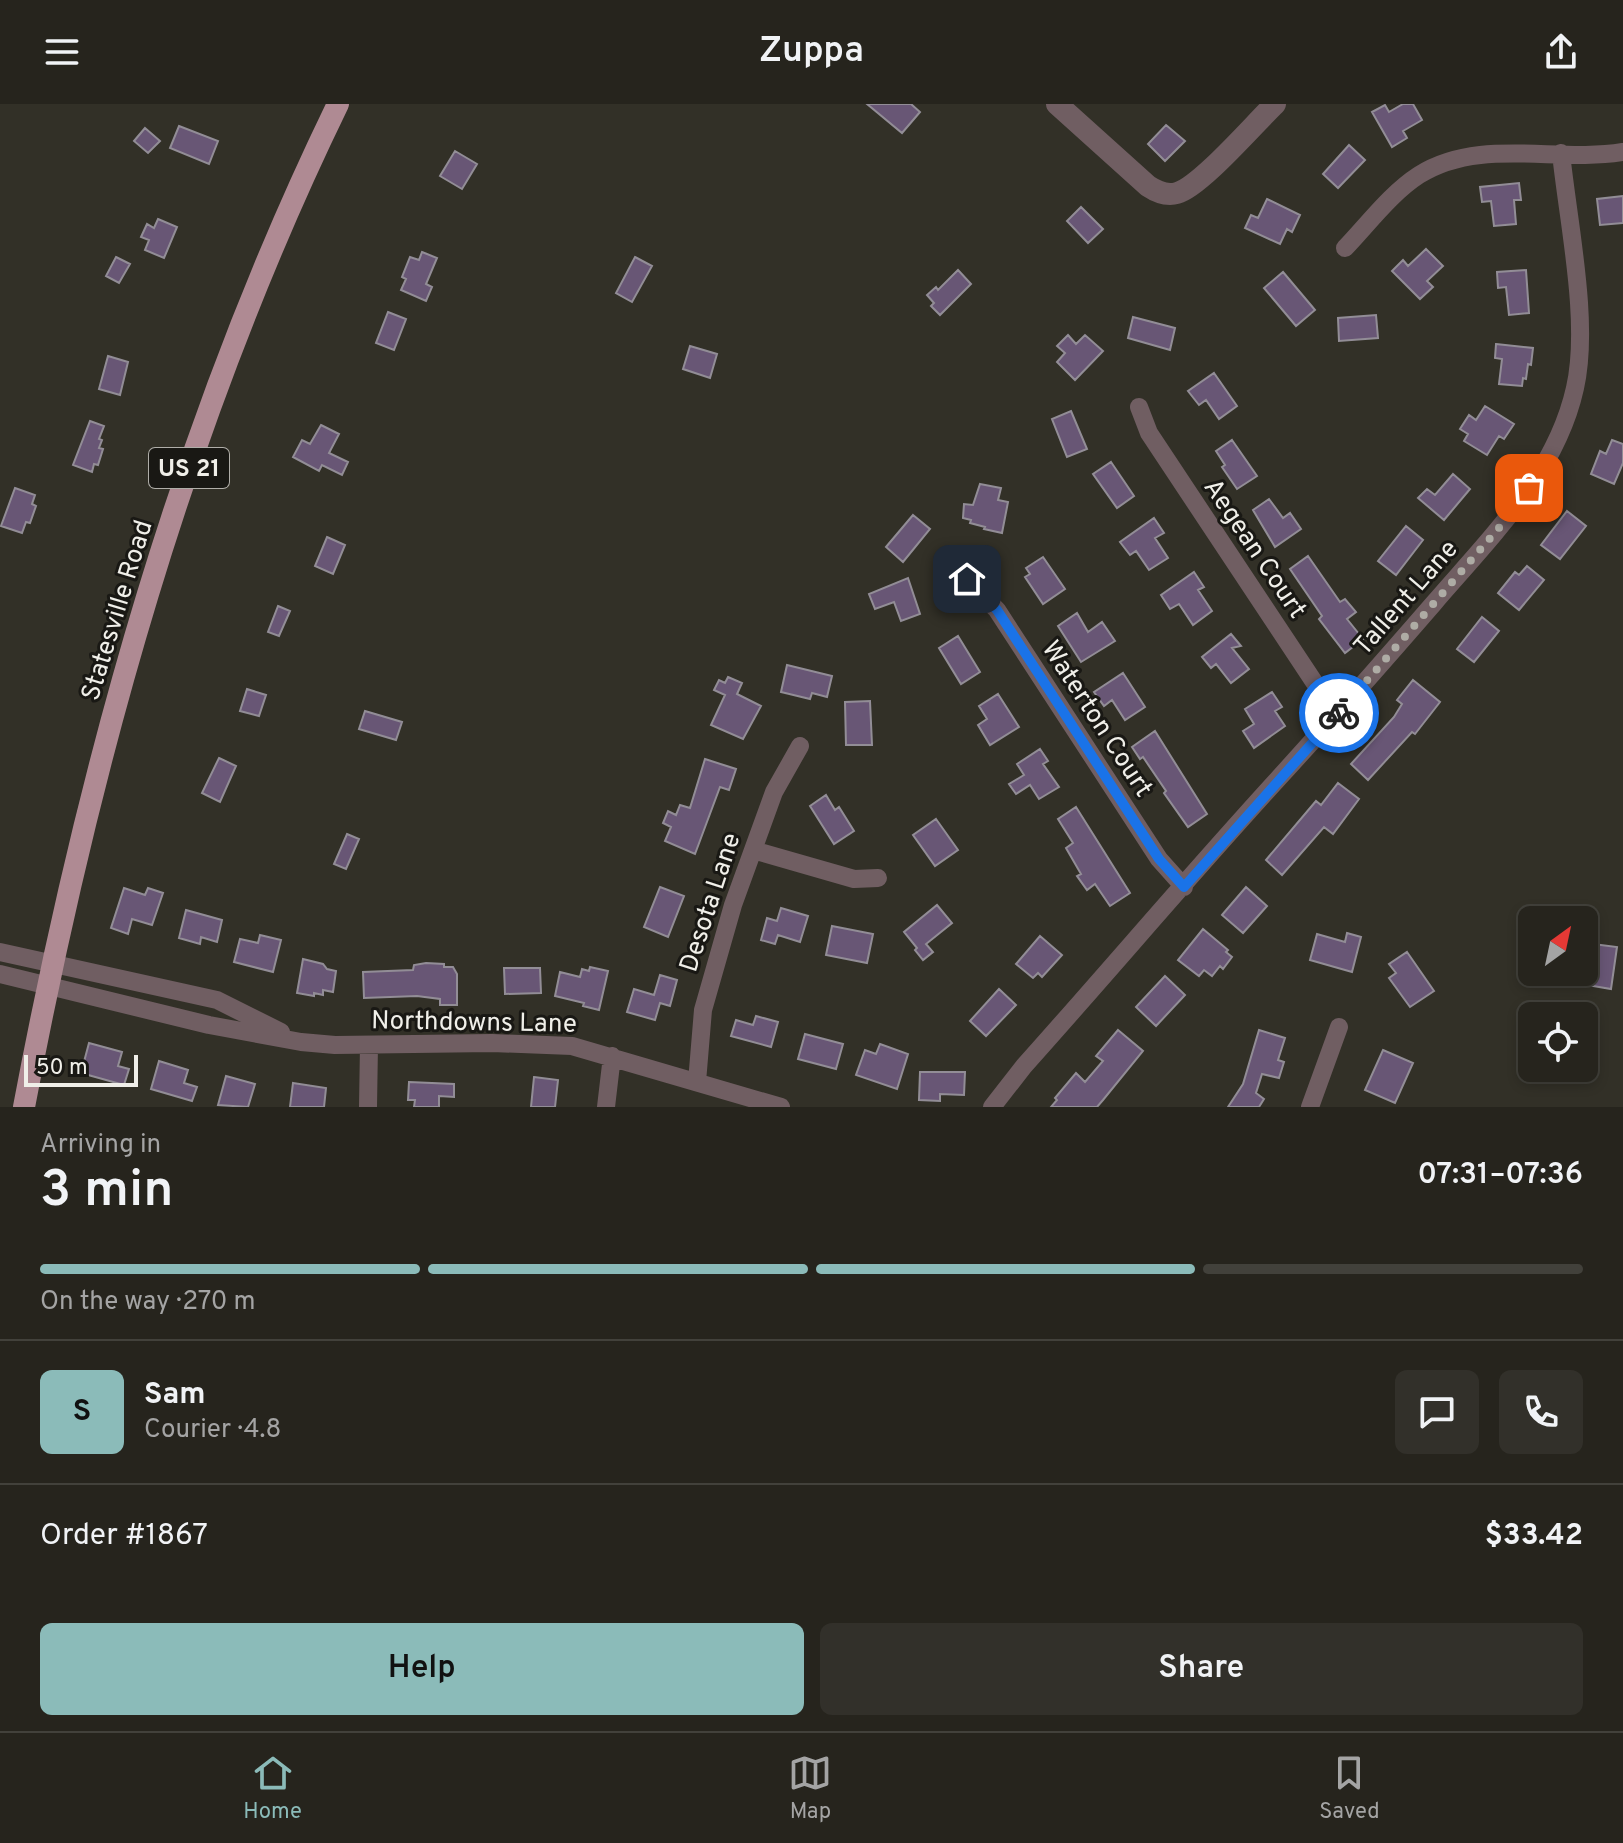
<!DOCTYPE html>
<meta charset="utf-8">
<style>
body{margin:0;font-family:Overpass,sans-serif;background:#32302a;color:#f1f3f6;height:100vh;display:flex;flex-direction:column;font-size:30px;white-space:nowrap}
*{box-sizing:border-box;margin:0}
p{font-size:26px;color:#a4a4a4}
.icon{flex:none;width:44px;height:44px;fill:none;stroke:currentColor;stroke-width:2;stroke-linecap:round;stroke-linejoin:round}
.map{position:relative;height:1003px;overflow:hidden}
.sheet{display:flex;flex-direction:column;background:#26241d;flex:1}
.sheet>*{flex:none}
.needle{width:52px;rotate:33deg}
.tools{position:absolute;left:1518px;top:802px;display:grid;gap:16px}
.tools a{display:grid;place-items:center;width:80px;height:80px;border-radius:12px;background:#26241d;box-shadow:0 4px 12px #0003,0 0 0 2px #42413b;font-size:40px}
.scale{position:absolute;left:24px;bottom:20px;width:114px;box-sizing:border-box;padding-left:8px;border:4px solid #f0efe9;border-top:0;font-size:22px;line-height:28px;white-space:nowrap;color:#f0efe9;-webkit-text-stroke:6px #191814;paint-order:stroke}
.pin{position:absolute;display:grid;place-items:center;width:68px;height:68px;color:#fff;margin:-34px;border-radius:16px;box-shadow:0 4px 12px #0006}
.courier{position:absolute;display:grid;place-items:center;width:80px;height:80px;margin:-40px;border:6px solid #1a73e8;border-radius:50%;background:#fff;color:#222;box-shadow:0 2px 10px #0007}
.headline em{font-style:normal;font-weight:600}
.headline div{display:flex;flex-direction:column-reverse}
.headline{display:flex;align-items:center;justify-content:space-between;height:136px;padding:0 40px}
h1{font-size:52px;font-weight:600;line-height:60px}
.bar{display:grid;grid-template-columns:repeat(4,1fr);gap:12px 8px;align-content:center;height:96px;padding:0 40px}
.bar i{height:10px;border-radius:6px;background:#42413b}
.bar .selected{background:#8bbbb9}
.bar p{grid-column:span 4}
.line{display:flex;align-items:center;gap:20px;padding:0 40px;border-top:2px solid #42413b}
.line div{flex:1}
.round{display:grid;place-items:center;flex:none;width:84px;height:84px;border-radius:12px;background:#32302a}
.primary-button{display:flex;gap:16px;margin-top:auto;padding:16px 40px}
.primary-button a{flex:1;height:92px;border-radius:12px;background:#8bbbb9;color:#111;font-size:32px;font-weight:600;line-height:92px;text-align:center}
.primary-button a+a{background:#32302a;color:#f1f3f6}
header{display:flex;justify-content:space-between;align-items:center;height:104px;padding:0 40px;background:#26241d;font-size:36px;font-weight:600}
.menu{display:flex;justify-content:space-around;align-items:center;height:112px;border-top:2px solid #42413b;background:#26241d;font-size:22px;color:#a4a4a4}
.menu a{display:grid;justify-items:center;gap:4px}
.menu .selected{color:#8bbbb9}
.map>svg:first-child{display:block}
.building{fill:#685675;stroke:#928d96;stroke-width:2}
.lines{fill:none;stroke-linecap:round;stroke-linejoin:round}
.minor{stroke:#705e62;stroke-width:18}
.tertiary{stroke:#705e62;stroke-width:22}
.primary{stroke:#af8a93;stroke-width:22}
.done{stroke:#aeaca5;stroke-width:8;stroke-dasharray:0 14.4}
.route{stroke:#1a73e8;stroke-width:10}
.labels{text-anchor:middle;stroke-width:6;stroke-linejoin:round;paint-order:stroke}
.shield{fill:#191814;stroke:#b0aea9;stroke-width:2}
.shield-label{font-size:24px;font-weight:bold;fill:#f0efe9}
.street-label{font-size:26px;fill:#f0efe9;stroke:#191814}
</style>
<header><svg class="icon" aria-label="menu" viewBox="0 0 24 24"><path d="M4 6h16M4 12h16M4 18h16"/></svg>Zuppa<svg class="icon" aria-label="share" viewBox="0 0 24 24"><path d="M12 15V3M7 8l5-5 5 5M5 13v7h14v-7"/></svg></header>
<div class="map">
<svg width="1623" height="1003" viewBox="0 0 1623 1003">
<rect width="100%" height="100%" fill="#323027"/>
<path class="building" d="M867,0h44l9,8 -18,21z
M1403,0h10l9,16 -19,11 4,7 -15,9 -20,-35 13,-7 4,7z
M1166,21l19,16 -20,20 -17,-17z
M179,22l39,15 -9,23 -39,-16z
M145,24l15,13 -12,12 -14,-12z
M1349,41l16,15 -27,28 -15,-14z
M455,47l22,13 -15,25 -22,-13z
M1519,79l2,17h-7l2,24 -22,2 -3,-25 -9,1 -2,-15z
M1623,92v27l-23,2 -3,-26z
M1267,95l33,16 -8,17 -5,-3 -7,15 -35,-16 6,-13 7,3z
M1081,103l22,22 -15,14 -21,-22z
M158,115l19,8 -13,31 -19,-8 4,-10 -8,-3 6,-13 7,4z
M1426,145l17,17 -16,15 6,6 -13,12 -28,-28 11,-11 5,6z
M422,148l15,6 -11,26 6,3 -6,14 -25,-11 5,-11 -4,-2 8,-20 9,3z
M116,153l14,7 -11,19 -13,-7z
M635,153l17,9 -20,36 -16,-9z
M958,166l13,14 -31,31 -9,-9 3,-3 -7,-8 9,-8 2,3z
M1526,166l3,43 -20,2 -3,-28 -8,1 -1,-16z
M1283,168l32,38 -19,16 -32,-38z
M388,208l18,7 -12,31 -18,-7z
M1376,211l2,23 -39,3 -1,-23z
M1133,213l42,11 -5,22 -42,-12z
M1068,231l8,9 9,-9 18,16 -28,29 -18,-18 8,-9 -8,-7z
M1496,240l37,4 -2,17 -3,-1 -2,15 -3,-1 -1,8 -23,-2 3,-25 -7,-1z
M690,242l27,8 -7,24 -27,-9z
M108,252l20,6 -8,33 -21,-6z
M1214,269l23,33 -18,13 -13,-19 -7,5 -11,-14z
M1485,302l29,18 -10,15 -5,-3 -12,19 -23,-14 4,-7 -8,-5 9,-14 7,5z
M1071,307l16,38 -20,8 -15,-38z
M90,317l14,5 -5,13 3,1 -3,8 4,1 -5,16 -4,-1 -2,8 -19,-7z
M321,321l18,9 -10,19 19,9 -6,13 -20,-10 -3,6 -26,-14 9,-17 8,4z
M1232,336l25,36 -20,13 -15,-22 3,-2 -9,-14z
M1612,336l11,4v19l-9,21 -23,-10 9,-23 6,3z
M1111,358l23,34 -17,12 -24,-34z
M1453,370l17,15 -26,31 -26,-22 9,-9 8,6z
M980,380l21,4 -3,12 10,2 -6,31 -18,-4 1,-2 -15,-4 1,-3 -8,-2 1,-14 9,1z
M15,384l20,7 -3,9 4,2 -6,17 -4,-1 -4,11 -21,-7z
M1269,395l14,19 7,-5 11,16 -26,18 -22,-37z
M1567,407l19,15 -26,33 -19,-14z
M913,411l17,14 -27,33 -17,-15z
M1154,414l10,15 -9,5 13,20 -19,12 -13,-19 -6,4 -10,-13z
M1406,422l17,14 -27,35 -18,-14z
M327,433l18,8 -12,29 -18,-8z
M1308,452l32,46 5,-3 11,13 -9,7 16,20 -18,14 -26,-34 3,-3 -32,-47z
M1043,453l22,32 -22,15 -18,-27 5,-3 -4,-6z
M1527,462l17,14 -25,30 -21,-17 17,-21 4,3z
M1194,468l10,15 -6,3 14,21 -19,14 -14,-21 -9,5 -9,-14z
M908,474l12,36 -19,7 -7,-19 -19,7 -6,-15z
M278,502l12,5 -11,25 -11,-4z
M1077,509l11,19 14,-10 13,19 -34,21 -23,-36z
M1482,513l17,14 -25,31 -17,-13z
M1231,530l10,12 -9,2 17,21 -18,14 -15,-19 -5,4 -9,-11z
M958,532l22,36 -19,12 -22,-36z
M787,561l45,11 -5,21 -15,-4 -2,6 -29,-7z
M1123,569l22,34 -20,13 -13,-20 -8,6 -10,-14z
M728,573l14,6 -5,11 24,12 -18,33 -32,-14 14,-30 -11,-5 5,-10 6,3z
M1413,576l27,22 -25,32 -3,-2 -44,48 -17,-16 43,-47 8,-13 -5,-4z
M247,585l19,6 -7,21 -19,-5z
M1272,588l10,15 -7,4 10,15 -31,22 -11,-17 11,-7 -9,-15z
M998,590l21,33 -29,18 -12,-20 9,-6 -8,-13z
M870,597l2,44h-26l-1,-43z
M365,607l37,11 -6,18 -37,-11z
M1155,627l52,83 -19,13 -24,-34 2,-2 -23,-34 -3,2 -8,-12z
M1040,645l8,12 -5,3 16,23 -20,12 -9,-14 -14,9 -7,-10 15,-9 -7,-11z
M219,654l17,8 -16,36 -18,-9z
M705,655l31,10 -7,21 -9,-3 -25,67 -30,-13 6,-14 -8,-4 5,-12 8,4 4,-10 10,3z
M1338,679l21,16 -26,35 -9,-7 -42,48 -16,-15 50,-59 5,4z
M826,691l9,15 4,-3 15,24 -20,13 -24,-38z
M1076,703l54,86 -20,13 -15,-22 -8,6 -10,-14 4,-2 -15,-26 7,-5 -15,-24z
M936,715l22,31 -23,16 -22,-31z
M347,730l12,5 -13,30 -12,-5z
M660,783l24,9 -16,41 -24,-10z
M1246,783l21,19 -24,27 -21,-18z
M124,784l21,7 3,-7 15,5 -11,32 -20,-6 -4,15 -17,-6z
M937,801l15,18 -26,21 7,8 -10,8 -8,-10 2,-2 -13,-16z
M781,804l27,8 -8,26 -22,-7 -3,9 -14,-4 6,-22 10,3z
M186,806l36,10 -5,22 -16,-5 -1,7 -21,-6z
M832,822l41,8 -6,29 -41,-8z
M1203,825l25,21 -2,2 6,5 -9,12 -3,-3 -8,10 -8,-6 -5,6 -21,-16z
M1347,829l14,4 -9,35 -42,-12 7,-26 28,8z
M260,831l21,5 -8,32 -39,-10 6,-23 18,4z
M1040,832l22,19 -20,22 -4,-4 -5,5 -17,-14z
M1593,840l24,3 -6,42 -24,-4z
M1407,848l27,39 -24,16 -21,-29 7,-5 -7,-9z
M303,855l20,5 4,5 9,2 -3,21 -10,-2v5l-9,-2v3l-17,-3z
M426,859l18,1v3h9l4,7v31h-17v-6l-23,-3 -53,2 -1,-26 50,-2 1,-5z
M590,863l18,4 -9,39 -16,-4 1,-3 -29,-7 5,-24 20,5 2,-8 7,2z
M504,864h36l1,25 -36,1z
M660,871l17,5 -7,26 -10,-3 -5,17 -28,-8 7,-23 20,6z
M1165,872l20,19 -29,31 -20,-19z
M999,885l17,16 -30,31 -16,-15z
M756,912l22,6 -7,25 -40,-11 5,-16 17,5z
M1118,926l25,21 -40,49 -6,7h-46l6,-7 -2,-2 21,-25 9,9 18,-21 -7,-5z
M1259,926l26,8 -7,22 6,2 -5,16 -17,-4 -6,19 8,6 -5,8h-31l15,-23z
M805,930l38,10 -7,25 -38,-10z
M89,939l33,9 -4,14 11,3 -5,16 -43,-12z
M880,940l28,10 -11,35 -41,-14 9,-25 11,4z
M1383,946l30,13 -18,40 -30,-13z
M159,957l29,9 -4,13 13,4 -5,14 -41,-12z
M920,968h45l-1,23 -24,-1v7l-21,-1z
M226,972l29,8 -7,23 -30,-2z
M534,973l24,3 -3,27h-24z
M409,978l45,2v13l-15,-1v11h-25l1,-7h-7z
M293,979l33,5 -2,19h-34z"/>
<g class="lines">
<path class="minor" d="M1345,144c23,-24 46,-55 74,-73 60,-38 137,-12 204,-23
M1139,303l10,26 179,270 10,11
M967,475l30,31 162,249 25,28
M753,746l101,29 24,-1
M0,848l217,48 64,32
M0,870l209,51 92,17 34,3 157,-2 80,3 209,61
M697,978l6,-72 30,-105 41,-113 26,-46
M368,1003l1,-62
M606,1003l6,-51
M992,1003l32,-41c85,-95 167,-192 253,-286 53,-58 105,-117 157,-177 55,-64 122,-129 141,-215 15,-66 -7,-166 -14,-235
M1310,1003l29,-80"/>
<path class="tertiary" d="M1057,0l91,82c9,6 18,10 29,7 23,-6 78,-70 98,-89"/>
<path class="primary" d="M24,1003c65,-344 160,-687 314,-1003"/>
</g>
<g class="lines">
<path class="done" d="M1339,609l178,-206 12,-19"/>
<path class="route" d="M967,475l30,31 162,249 25,28 155,-174"/>
</g>
<g class="labels">
<rect class="shield" x="149" y="344" width="80" height="40" rx="6"/>
<g class="shield-label">
<text x="189" y="372">US 21</text>
</g>
<g class="street-label">
<text transform="translate(1256 444) rotate(56)" y="9">Aegean Court</text>
<text transform="translate(1405 493) rotate(-49)" y="9">Tallent Lane</text>
<text transform="translate(116 506) rotate(-73)" y="9">Statesville Road</text>
<text transform="translate(1098 614) rotate(57)" y="9">Waterton Court</text>
<text transform="translate(709 798) rotate(-72)" y="9">Desota Lane</text>
<text transform="translate(474 917) rotate(1)" y="9">Northdowns Lane</text>
</g>
</g>
</svg>
<div class="tools">
<a><svg class="needle" viewBox="-14 -14 28 28"><path d="M0-13l5 13h-10z" fill="#e53935"/><path d="M0 13l5-13h-10z" fill="#a4a4a4"/></svg></a>
<a><svg class="icon" aria-label="locate" viewBox="0 0 24 24"><circle cx="12" cy="12" r="6"/><path d="M12 2v4M12 18v4M2 12h4M18 12h4"/></svg></a>
</div>
<div class="scale">50 m</div>
<div class="pin" style="left:1529px;top:384px;background:#ea580c"><svg class="icon" aria-label="bag" viewBox="0 0 24 24"><path d="M5 8h14l-1 12H6zM9 8a3 3 0 0 1 6 0"/></svg></div>
<div class="pin" style="left:967px;top:475px;background:#1f2937"><svg class="icon" aria-label="home" viewBox="0 0 24 24"><path d="M3 11l9-7 9 7M6 9v11h12V9"/></svg></div>
<div class="courier" style="left:1339px;top:609px"><svg class="icon" aria-label="bike" viewBox="0 0 24 24"><circle cx="6" cy="16" r="4"/><circle cx="18" cy="16" r="4"/><path d="M6 16l4-8h5l3 8M10 8l3 8H6M13 5h3"/></svg></div>
</div>
<section class="sheet">
<div class="headline"><div><h1>3 min</h1><p>Arriving in</p></div><em>07:31–07:36</em></div>
<div class="bar"><i class="selected"></i><i class="selected"></i><i class="selected"></i><i></i><p>On the way · 270 m</p></div>
<div class="line" style="height:144px"><b class="round" style="background:#8bbbb9;color:#111">S</b><div><b>Sam</b><p>Courier · 4.8</p></div><a class="round"><svg class="icon" aria-label="chat" viewBox="0 0 24 24"><path d="M4 5h16v11H9l-5 4z"/></svg></a><a class="round"><svg class="icon" aria-label="phone" viewBox="0 0 24 24"><path d="M5 4h4l2 5-3 2q2 4 5 5l2-3 5 2v4C11 20 4 13 5 4z"/></svg></a></div>
<div class="line" style="height:104px"><div>Order #1867</div><b>$33.42</b></div>
<div class="primary-button"><a>Help</a><a>Share</a></div>
</section>
<nav class="menu">
<a class="selected"><svg class="icon" aria-label="home" viewBox="0 0 24 24"><path d="M3 11l9-7 9 7M6 9v11h12V9"/></svg>Home</a>
<a><svg class="icon" aria-label="map" viewBox="0 0 24 24"><path d="M3 6l6-2 6 2 6-2v14l-6 2-6-2-6 2zM9 4v14M15 6v14"/></svg>Map</a>
<a><svg class="icon" aria-label="saved" viewBox="0 0 24 24"><path d="M7 4h10v16l-5-4-5 4z"/></svg>Saved</a>
</nav>
